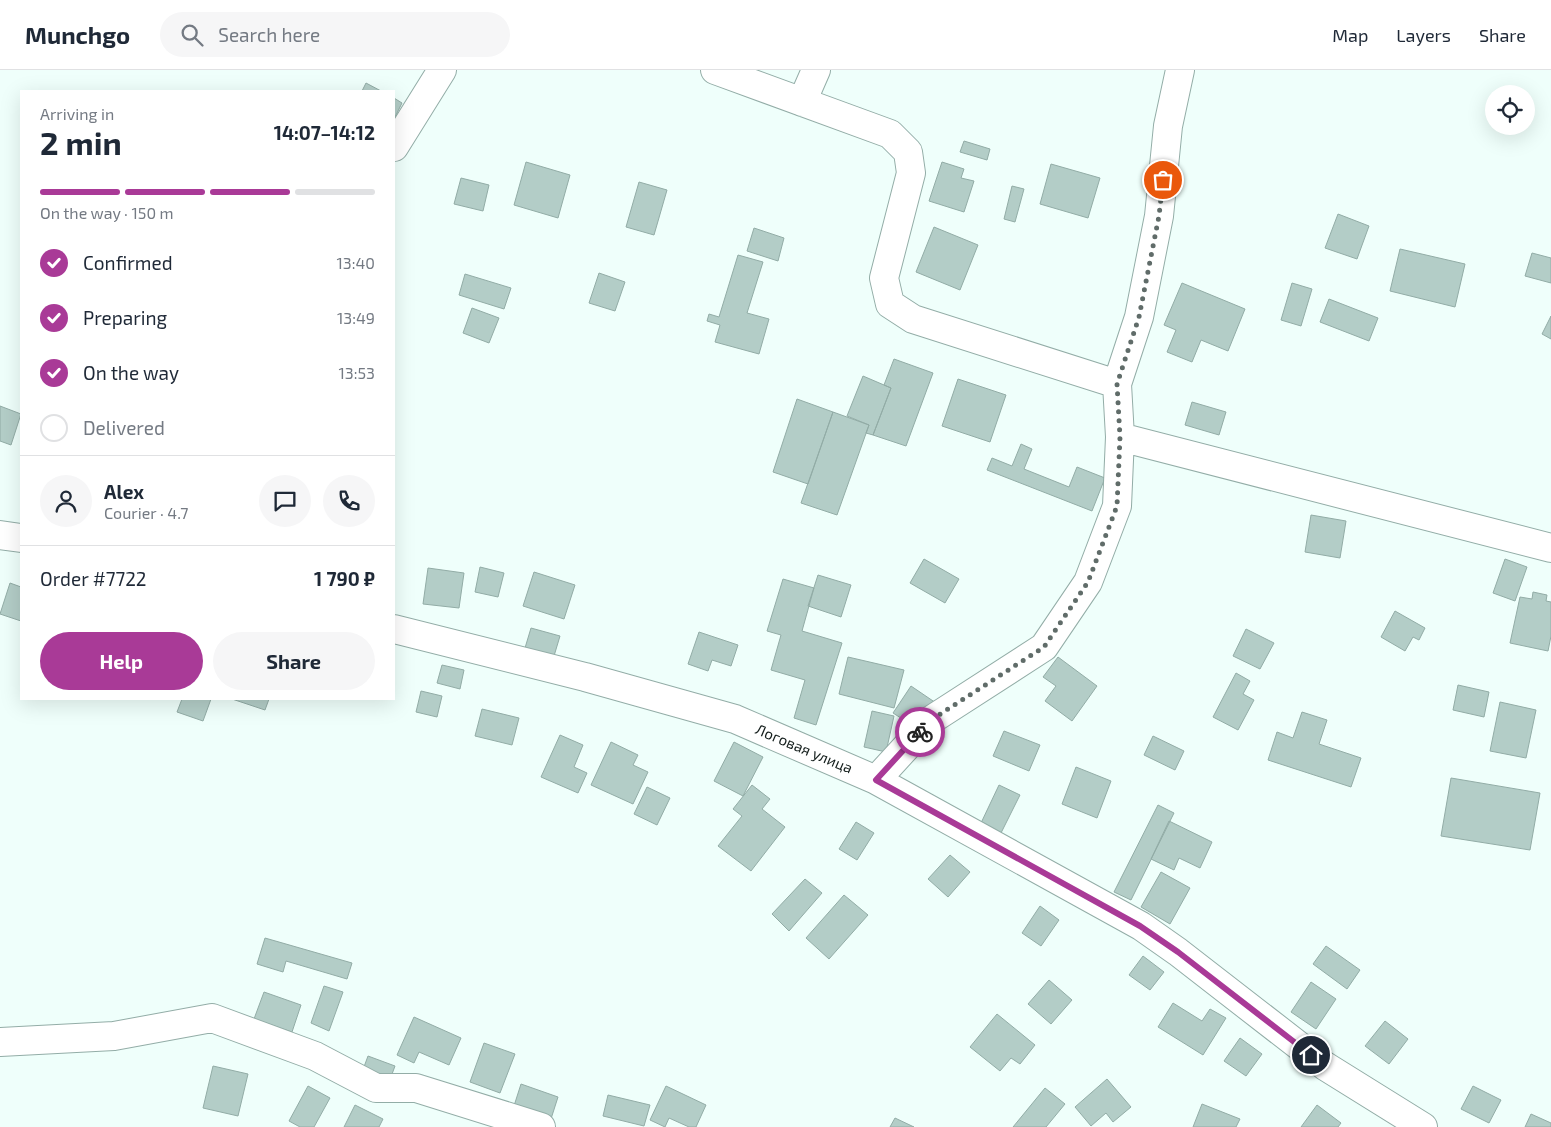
<!DOCTYPE html>
<meta charset="utf-8">
<style>
body{margin:0;font-family:"Exo 2",sans-serif;background:#f6f6f7;color:#1f2937;height:100vh;display:flex;flex-direction:column;font-size:19px;white-space:nowrap}
*{box-sizing:border-box;margin:0}
p{font-size:16px;color:#747a83}
.icon{flex:none;width:28px;height:28px;fill:none;stroke:currentColor;stroke-width:2;stroke-linecap:round;stroke-linejoin:round}
.map{position:relative;flex:1;overflow:hidden}
.details{position:absolute;left:20px;top:20px;width:375px;height:610px;display:flex;flex-direction:column;background:#fff;border-radius:0px;box-shadow:0 5px 20px #0002}
.details>*{flex:none}
.controls{position:absolute;left:1485px;top:15px;display:grid;gap:10px}
.controls a{display:grid;place-items:center;width:50px;height:50px;border-radius:50%;background:#fff;box-shadow:0 5px 20px #0002;font-size:25px}
.pin{position:absolute;display:grid;place-items:center;width:42px;height:42px;color:#fff;margin:-21px;border:2px solid #fff;border-radius:50%;box-shadow:0 1px 5px #0007}
.courier{position:absolute;display:grid;place-items:center;width:50px;height:50px;margin:-25px;border:4px solid #a93a97;border-radius:50%;background:#fff;color:#222;box-shadow:0 1px 6px #0007}
.head em{font-style:normal;font-weight:700}
.head div{display:flex;flex-direction:column-reverse}
.head{display:flex;align-items:center;justify-content:space-between;height:85px;padding:0 20px}
h1{font-size:32px;font-weight:700;line-height:38px}
.bar{display:grid;grid-template-columns:repeat(4,1fr);gap:8px 5px;align-content:center;height:60px;padding:0 20px}
.bar i{height:6px;border-radius:4px;background:#e0e1e3}
.bar .current{background:#a93a97}
.bar p{grid-column:span 4}
.line{display:flex;align-items:center;gap:12px;padding:0 20px;border-top:1px solid #e0e1e3}
.line div{flex:1}
.round{display:grid;place-items:center;flex:none;width:52px;height:52px;border-radius:26px;background:#f6f6f7}
ol{padding:0 20px;list-style:none}
li{display:flex;align-items:center;gap:15px;height:55px}
li p{margin-inline-start:auto}
li .icon{padding:5px;border-radius:50%;background:#a93a97;color:#fff;stroke-width:4}
li:last-child{color:#747a83}
li i{width:28px;height:28px;border:2px solid #e0e1e3;border-radius:50%}
.action{display:flex;gap:10px;margin-top:auto;padding:10px 20px}
.action a{flex:1;height:58px;border-radius:30px;background:#a93a97;color:#fff;font-size:20px;font-weight:700;line-height:58px;text-align:center}
.action a+a{background:#f6f6f7;color:#1f2937}
header{display:flex;align-items:center;gap:30px;box-sizing:border-box;height:70px;padding:0 25px;background:#fff;border-bottom:1px solid #e0e1e3}
header strong{font-size:24px}
nav{display:flex;gap:28px;margin-inline-start:auto;font-size:18px}
.search{width:350px;height:45px;background:#f6f6f7;display:flex;align-items:center;gap:12px;box-sizing:border-box;padding:0 18px;border-radius:28px;color:#747a83;font-size:19px}
.map>svg:first-child{display:block}
.building{fill:#b3cdc7;stroke:#92aca6}
.lines{fill:none;stroke-linecap:round;stroke-linejoin:round}
.minor-casing{stroke:#93ada7;stroke-width:30}
.minor{stroke:#fff;stroke-width:28}
.done{stroke:#606c69;stroke-width:5;stroke-dasharray:0 9}
.route{stroke:#a93a97;stroke-width:6}
.labels{text-anchor:middle;stroke-width:4;stroke-linejoin:round;paint-order:stroke}
.street-label{font-size:15px;fill:#131d1b;stroke:#fff}
</style>
<header>
<strong>Munchgo</strong>
<div class="search"><svg class="icon" aria-label="search" viewBox="0 0 24 24"><circle cx="10" cy="10" r="6"/><path d="M15 15l6 6"/></svg>Search here</div>
<nav><a>Map</a><a>Layers</a><a>Share</a></nav>
</header>
<div class="map">
<svg width="1551" height="1057" viewBox="0 0 1551 1057">
<rect width="100%" height="100%" fill="#effffb"/>
<path class="building" d="M366,13l15,8h-19z
M394,28l8,5 -8,16z
M964,71l26,8 -3,11 -27,-8z
M526,92l44,13 -12,43 -44,-13z
M942,92l22,7 -3,9 13,3 -10,31 -35,-11z
M1051,94l49,14 -12,40 -48,-14z
M461,108l28,7 -6,26 -29,-7z
M639,112l28,8 -13,45 -28,-8z
M1012,116l12,3 -9,33 -11,-3z
M1338,144l31,12 -12,33 -32,-11z
M934,157l44,18 -18,45 -44,-18z
M754,158l30,10 -6,23 -31,-10z
M1400,179l65,15 -10,43 -65,-16z
M1532,183l19,5v25l-26,-7z
M738,185l25,7 -16,51 22,6 -10,35 -44,-12 5,-17 -13,-4 2,-7 10,3z
M599,203l26,9 -10,29 -26,-8z
M465,204l46,14 -7,21 -45,-14z
M1182,213l63,26 -17,42 -27,-11 -9,22 -25,-10 9,-22 -12,-5z
M1292,213l20,6 -11,37 -20,-6z
M1329,229l49,19 -9,23 -49,-19z
M472,238l27,10 -10,25 -26,-10z
M1551,246v23l-9,-5z
M894,289l39,14 -27,73 -33,-11 18,-47 -7,-3z
M863,306l28,12 -18,47 -7,-2 3,-8 -22,-9z
M958,309l48,16 -16,47 -48,-16z
M797,329l36,13 -25,72 -35,-12z
M1192,332l34,10 -7,23 -34,-10z
M0,336l21,8 -10,31 -11,-4z
M833,342l36,13 -32,90 -36,-12z
M1021,374l11,5 -8,20 45,18 8,-20 28,11 -13,33 -105,-41 5,-12 20,8z
M1311,445l35,6 -6,37 -35,-6z
M924,489l35,20 -14,24 -35,-20z
M1505,489l22,8 -12,34 -22,-8z
M480,497l24,6 -6,24 -23,-5z
M428,498l36,5 -5,35 -36,-4z
M534,502l41,13 -11,34 -41,-13z
M818,505l33,10 -10,32 -33,-11z
M783,509l31,9 -12,43 40,12 -26,82 -22,-7 11,-38 -34,-10 10,-35 -14,-4z
M10,513l11,4v34l-21,-7z
M1533,522l14,3 -1,6 5,1v34l-3,15 -38,-8 10,-46 12,2z
M1395,541l30,17 -6,12 -6,-3 -8,14 -24,-14z
M531,558l29,8 -6,20 -29,-8z
M1246,559l28,14 -14,26 -27,-13z
M699,562l39,13 -7,21 -19,-6 -4,11 -20,-7z
M848,587l56,13 -10,38 -55,-14z
M1058,587l39,29 -25,35 -27,-20 11,-15 -13,-9z
M442,595l22,5 -4,19 -23,-6z
M1236,603l14,8 -7,13 11,6 -16,30 -25,-13z
M1458,615l31,7 -5,25 -31,-7z
M911,616l25,17 -18,26 -25,-16z
M421,621l21,5 -5,21 -21,-5z
M182,629h29l-8,22 -26,-9z
M232,629h37l-4,11z
M1500,632l36,8 -10,48 -36,-7z
M482,639l37,9 -7,27 -37,-9z
M872,641l22,5 -8,36 -22,-5z
M1302,642l25,8 -8,24 42,14 -10,29 -83,-27 9,-28 16,6z
M1004,661l36,14 -11,26 -36,-15z
M560,665l23,10 -9,22 13,6 -9,20 -37,-16z
M1153,666l31,15 -9,19 -31,-15z
M611,672l27,13 -5,10 15,7 -15,32 -42,-19z
M734,672l29,15 -20,39 -29,-15z
M1076,697l35,14 -14,37 -35,-14z
M1451,708l89,15 -10,57 -89,-14z
M752,715l18,14 -8,10 23,18 -34,44 -33,-25 24,-30 -9,-7z
M999,715l21,10 -19,38 -20,-10z
M647,717l23,11 -13,27 -23,-11z
M1158,735l16,8 -43,87 -17,-8z
M1169,751l43,21 -12,26 -21,-10 -5,12 -23,-11z
M856,752l18,11 -17,27 -18,-11z
M950,785l20,17 -22,25 -20,-18z
M1161,802l29,16 -20,36 -29,-17z
M805,809l17,14 -33,38 -17,-17z
M844,825l24,20 -39,44 -23,-21z
M1040,836l19,14 -18,26 -19,-13z
M265,868l87,25 -5,16 -61,-18 -3,11 -26,-8z
M1326,876l34,24 -13,19 -34,-25z
M1143,886l21,16 -14,18 -21,-15z
M1049,910l23,20 -21,24 -23,-20z
M1311,912l25,17 -20,30 -25,-17z
M324,916l19,6 -14,39 -18,-8z
M264,922l37,13 -9,27 -38,-13z
M1173,933l29,18 8,-12 16,9 -23,37 -45,-28z
M997,944l38,31 -15,19 -9,-6 -11,13 -30,-24z
M414,947l47,21 -12,27 -30,-13 -5,11 -17,-8z
M1385,951l23,18 -19,25 -24,-18z
M1240,968l22,16 -16,22 -22,-15z
M484,973l31,11 -15,39 -30,-11z
M368,986l27,10 -7,19 -27,-10z
M213,996l35,8 -10,42 -35,-8z
M1107,1009l24,28 -18,15 -7,-9 -15,13 -16,-19z
M521,1014l37,13 -8,25 -37,-13z
M308,1016l22,12 -16,29h-14l-11,-6z
M666,1016l40,19 -10,22h-7l-20,-9 -4,9 -15,-7z
M1473,1016l28,14 -12,23 -28,-14z
M1045,1018l20,16 -19,23h-33z
M608,1025l42,10 -6,21 -41,-10z
M1202,1034l38,15 -4,8h-43z
M355,1035l28,14 -4,8h-35z
M1317,1035l24,18 -3,4h-37z
M1531,1044l20,9v4h-26z
M895,1048l19,9h-24z"/>
<g class="lines">
<g class="minor-casing">
<path id="minor" d="M715,0l175,64 18,18 3,21 -27,105 6,26 23,15 204,65 3,53 -3,69 -29,76 -44,65 -113,73 -55,60
M802,32l14,-32
M394,77l48,-77
M1117,314l22,-67 20,-101 9,-90 12,-56
M1120,367l431,111
M0,465l21,3
M394,559l191,48 150,42 141,61 265,146 37,26 147,114 98,61
M0,972l114,-6 98,-18 103,38 61,32h40l125,39"/>
</g>
<use href="#minor" class="minor"/>
</g>
<g class="lines">
<path class="done" d="M920,662l11,-12 113,-73 44,-65 29,-76 3,-69 -3,-53 22,-67 20,-101 4,-36"/>
<path class="route" d="M920,662l-44,48 264,146 38,26 133,103"/>
</g>
<g class="labels">
<g class="street-label">
<text transform="translate(804 679) rotate(23)" y="5">Логовая улица</text>
</g>
</g>
</svg>
<div class="controls">
<a><svg class="icon" aria-label="locate" viewBox="0 0 24 24"><circle cx="12" cy="12" r="6"/><path d="M12 2v4M12 18v4M2 12h4M18 12h4"/></svg></a>
</div>
<div class="pin" style="left:1163px;top:110px;background:#ea580c"><svg class="icon" aria-label="bag" viewBox="0 0 24 24"><path d="M5 8h14l-1 12H6zM9 8a3 3 0 0 1 6 0"/></svg></div>
<div class="pin" style="left:1311px;top:985px;background:#1f2937"><svg class="icon" aria-label="home" viewBox="0 0 24 24"><path d="M3 11l9-7 9 7M6 9v11h12V9"/></svg></div>
<div class="courier" style="left:920px;top:662px"><svg class="icon" aria-label="bike" viewBox="0 0 24 24"><circle cx="6" cy="16" r="4"/><circle cx="18" cy="16" r="4"/><path d="M6 16l4-8h5l3 8M10 8l3 8H6M13 5h3"/></svg></div>
<section class="details">
<div class="head"><div><h1>2 min</h1><p>Arriving in</p></div><em>14:07–14:12</em></div>
<div class="bar"><i class="current"></i><i class="current"></i><i class="current"></i><i></i><p>On the way · 150 m</p></div>
<ol>
<li><svg class="icon" aria-label="check" viewBox="0 0 24 24"><path d="M5 12l5 5 9-10"/></svg>Confirmed<p>13:40</p></li>
<li><svg class="icon" aria-label="check" viewBox="0 0 24 24"><path d="M5 12l5 5 9-10"/></svg>Preparing<p>13:49</p></li>
<li><svg class="icon" aria-label="check" viewBox="0 0 24 24"><path d="M5 12l5 5 9-10"/></svg>On the way<p>13:53</p></li>
<li><i></i>Delivered</li>
</ol>
<div class="line" style="height:90px"><a class="round"><svg class="icon" aria-label="person" viewBox="0 0 24 24"><circle cx="12" cy="8" r="4"/><path d="M4 21q1-7 8-7t8 7"/></svg></a><div><b>Alex</b><p>Courier · 4.7</p></div><a class="round"><svg class="icon" aria-label="chat" viewBox="0 0 24 24"><path d="M4 5h16v11H9l-5 4z"/></svg></a><a class="round"><svg class="icon" aria-label="phone" viewBox="0 0 24 24"><path d="M5 4h4l2 5-3 2q2 4 5 5l2-3 5 2v4C11 20 4 13 5 4z"/></svg></a></div>
<div class="line" style="height:65px"><div>Order #7722</div><b>1 790 ₽</b></div>
<div class="action"><a>Help</a><a>Share</a></div>
</section>
</div>
